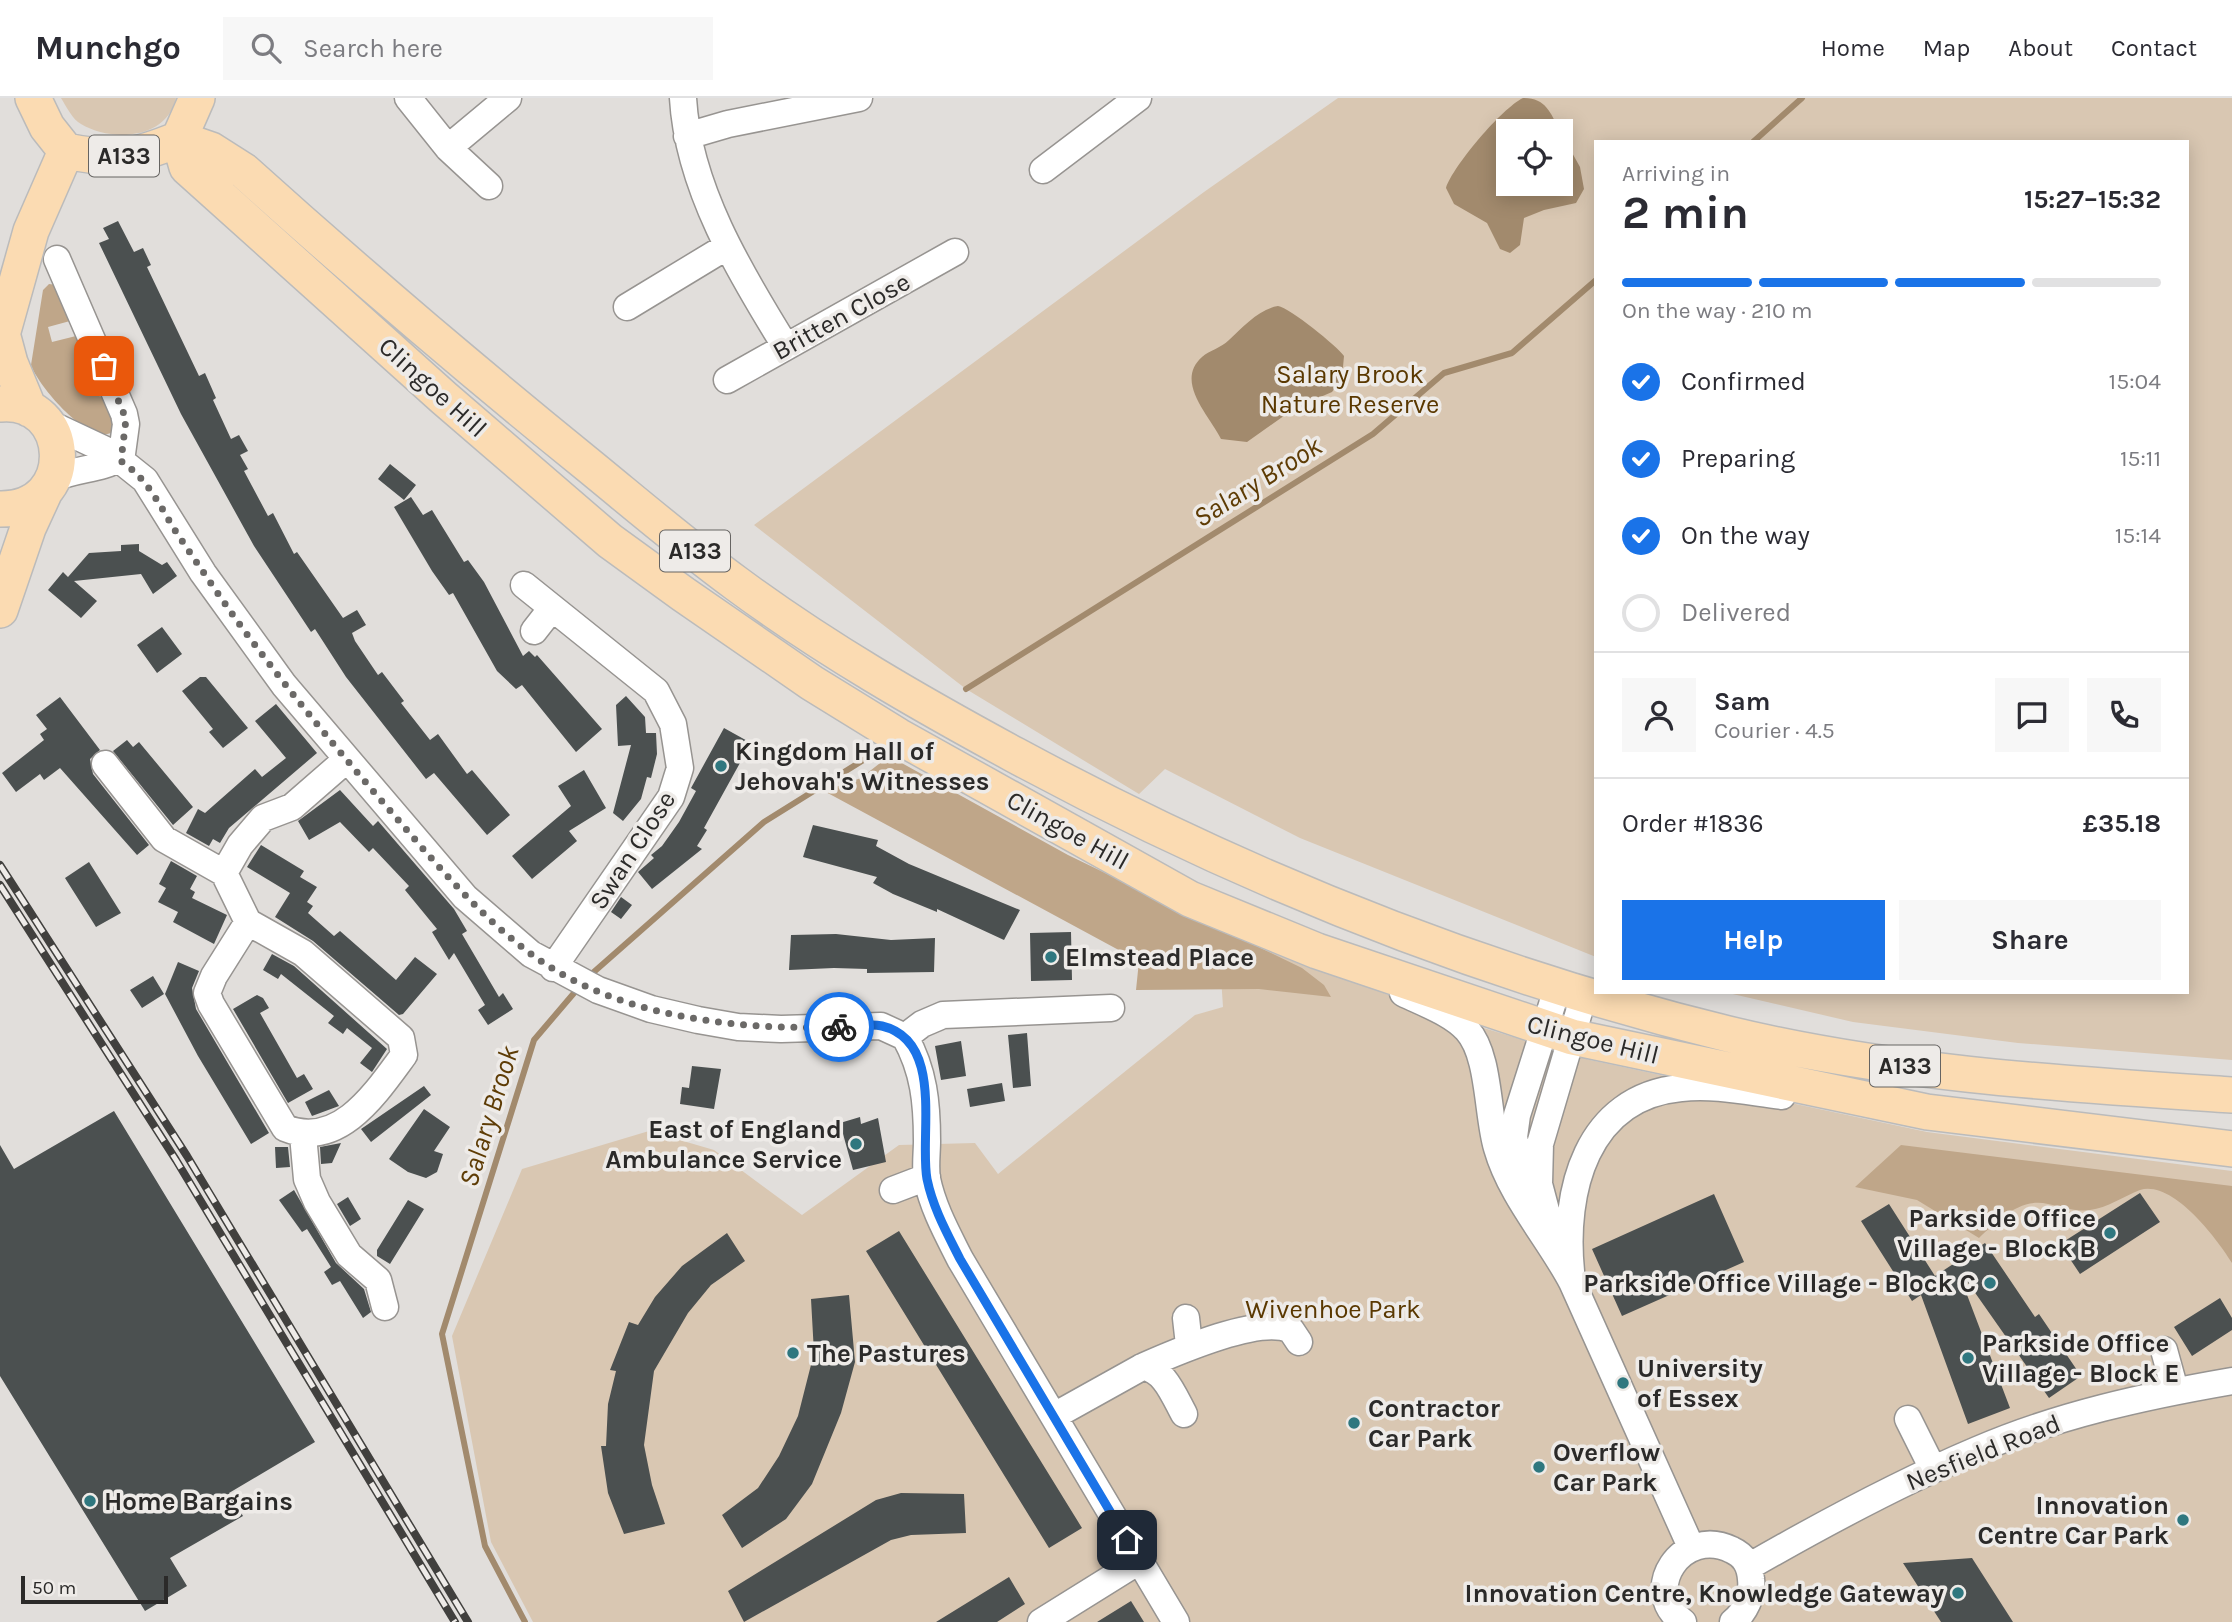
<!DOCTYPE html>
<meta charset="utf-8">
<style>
body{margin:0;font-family:Karla,sans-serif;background:#f7f7f7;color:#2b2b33;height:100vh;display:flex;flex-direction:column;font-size:26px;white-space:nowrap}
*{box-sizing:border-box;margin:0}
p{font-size:23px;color:#7c7c81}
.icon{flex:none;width:38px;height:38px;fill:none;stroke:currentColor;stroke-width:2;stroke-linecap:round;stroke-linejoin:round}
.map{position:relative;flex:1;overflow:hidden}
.drawer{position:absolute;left:1594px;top:42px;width:595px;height:854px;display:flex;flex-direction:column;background:#fff;border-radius:0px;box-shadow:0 4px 18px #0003}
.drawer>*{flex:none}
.tools{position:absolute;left:1496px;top:21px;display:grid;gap:14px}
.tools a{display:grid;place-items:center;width:77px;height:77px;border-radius:0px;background:#fff;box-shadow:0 4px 18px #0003;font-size:35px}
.scale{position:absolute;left:21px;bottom:18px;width:147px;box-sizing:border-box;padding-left:7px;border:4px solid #2b2a29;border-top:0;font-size:19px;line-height:24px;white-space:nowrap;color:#2b2a29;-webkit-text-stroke:5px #eeebe8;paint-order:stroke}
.pin{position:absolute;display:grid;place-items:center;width:60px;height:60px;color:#fff;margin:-30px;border-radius:14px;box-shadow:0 4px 10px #0006}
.courier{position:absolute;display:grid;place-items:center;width:70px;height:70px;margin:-35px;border:5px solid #1a73e8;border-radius:50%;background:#fff;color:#222;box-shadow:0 2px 9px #0007}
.summary em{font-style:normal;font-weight:700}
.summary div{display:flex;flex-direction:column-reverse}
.summary{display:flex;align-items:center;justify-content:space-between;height:119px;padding:0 28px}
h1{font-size:46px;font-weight:700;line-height:52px}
.bar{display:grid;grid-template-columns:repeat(4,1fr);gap:10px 7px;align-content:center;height:84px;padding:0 28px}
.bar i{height:9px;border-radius:5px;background:#e1e1e2}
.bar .selected{background:#1a73e8}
.bar p{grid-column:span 4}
.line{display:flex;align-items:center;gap:18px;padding:0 28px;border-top:2px solid #e1e1e2}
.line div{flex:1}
.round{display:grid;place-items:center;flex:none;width:74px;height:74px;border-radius:0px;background:#f7f7f7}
ol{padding:0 28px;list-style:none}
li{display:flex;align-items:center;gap:21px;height:77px}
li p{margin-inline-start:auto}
li .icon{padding:7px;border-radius:50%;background:#1a73e8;color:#fff;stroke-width:4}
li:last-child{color:#7c7c81}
li i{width:38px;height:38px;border:4px solid #e1e1e2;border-radius:50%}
.action{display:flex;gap:14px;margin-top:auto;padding:14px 28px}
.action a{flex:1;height:80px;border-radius:0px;background:#1a73e8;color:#fff;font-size:28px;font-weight:700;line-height:80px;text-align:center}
.action a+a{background:#f7f7f7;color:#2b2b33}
header{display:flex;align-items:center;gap:42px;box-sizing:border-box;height:98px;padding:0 35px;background:#fff;border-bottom:2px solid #e1e1e2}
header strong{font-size:33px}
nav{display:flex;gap:38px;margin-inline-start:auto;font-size:24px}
.search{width:490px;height:63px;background:#f7f7f7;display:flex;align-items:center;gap:18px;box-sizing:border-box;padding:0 24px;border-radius:0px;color:#7c7c81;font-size:26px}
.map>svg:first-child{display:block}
.green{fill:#d9c7b2;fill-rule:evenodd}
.forest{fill:#bfa689}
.water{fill:#a28a6d}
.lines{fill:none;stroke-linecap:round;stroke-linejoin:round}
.stream{stroke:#a28a6d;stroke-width:6}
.building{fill:#4b5050}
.minor-casing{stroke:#979491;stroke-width:29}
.major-casing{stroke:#bbb;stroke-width:38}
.minor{stroke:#fff;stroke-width:26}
.major{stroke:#fbdbb2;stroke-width:35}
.rail-casing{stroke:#41403e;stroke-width:8}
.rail{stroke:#eeebe8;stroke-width:5;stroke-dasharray:16;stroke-linecap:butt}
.done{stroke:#6b6967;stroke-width:7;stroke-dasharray:0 12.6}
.route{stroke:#1a73e8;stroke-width:9}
.poi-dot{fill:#2f777f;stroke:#eeebe8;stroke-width:2.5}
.labels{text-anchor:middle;stroke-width:7;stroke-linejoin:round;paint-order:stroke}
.shield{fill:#eeebe8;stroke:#666462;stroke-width:2}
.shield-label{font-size:24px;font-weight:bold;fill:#2b2a29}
.street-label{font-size:26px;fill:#2b2a29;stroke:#eeebe8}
.park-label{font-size:26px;fill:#5a3800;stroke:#eeebe8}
.poi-label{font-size:26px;font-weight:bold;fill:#2b2a29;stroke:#eeebe8;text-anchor:start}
.water-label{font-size:28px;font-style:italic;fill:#5e3c05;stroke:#eeebe8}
</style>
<header>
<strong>Munchgo</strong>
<div class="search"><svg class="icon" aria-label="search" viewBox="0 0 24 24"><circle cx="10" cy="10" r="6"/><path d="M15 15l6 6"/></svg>Search here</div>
<nav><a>Home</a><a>Map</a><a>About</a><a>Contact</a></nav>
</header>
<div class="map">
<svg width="2232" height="1524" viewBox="0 0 2232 1524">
<rect width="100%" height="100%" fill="#e1dedb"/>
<path class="green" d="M61,0h115c-9,42 -65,44 -95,26 -8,-4 -15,-18 -20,-26z
M1338,0h894v962l-214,-17 -165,-21 -129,-30h464v-850h-592v815l-296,-119 -135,-69 -26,25 -173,-105 -212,-164 450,-333zM1508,33h53v53h-53z
M1218,834l61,17 145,61 166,50 337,72 305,39v451h-1699l-42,-80 -39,-206 70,-167 127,-38 65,19 88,65 97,-70 76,-2 23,31 197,-159 28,-8z"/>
<path class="forest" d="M49,186l8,1 13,36 -22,6 4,15 24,-6 17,28 -5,9 11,23 9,3 7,31c-22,21 -77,-44 -84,-65l12,-75z
M889,658l179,99 234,113 22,17 7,12 -72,-8 -123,1 3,-29 -315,-170 37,-13z
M1901,1047l331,41v77c-15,-24 -59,-83 -92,-73 -16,6 -33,18 -50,20 -16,2 -27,-3 -42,-6 -28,-7 -51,17 -69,34l-62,-38 -62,-13z"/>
<path class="water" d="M1523,0c23,0 27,14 37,33h-52v53h53v-51l19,34 4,22 -8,14 -32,7 -20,8 -4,27 -10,8 -10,-4 -13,-26 -33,-19 -8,-16c7,-22 56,-80 77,-90z
M1278,208c12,2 59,40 66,50l-2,22 -10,14 -37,16 -48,34 -26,-3c-11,-23 -47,-57 -19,-82 8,-7 19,-9 27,-17 14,-13 30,-31 49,-34z"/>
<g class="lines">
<path class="stream" d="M1753,44l49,-44
M966,591l407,-255 71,-61 68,-20 84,-73
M587,880l177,-156 101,-63
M525,1524l-40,-76 -43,-212 92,-294 46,-54"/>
</g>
<path class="building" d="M118,123l16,31 9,-4 8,17 -4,2 52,109 6,-3 11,25 -3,2 18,39 8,-4 9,16 -8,4 8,14 -4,2 24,45 5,-3 21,41 3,-2 46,66 14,-8 9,15 -14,8 3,8 23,34 4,-3 22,29 -3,2 29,37 8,-6 29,40 5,-4 38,45 -23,20 -53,-62 -8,6 -80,-102 -31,-48 -4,3 -57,-86 -73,-132 -82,-171 10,-4 -6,-11z
M390,366l26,21 -12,15 -26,-21z
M411,399l12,18 9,-5 32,52 4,-2 16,22 39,74 6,-5 6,6 2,-2 65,74 -26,23 -54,-67 -6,4 -19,-18 -44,-78 -4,2 -17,-24 -38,-64z
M139,446v7l23,14 5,-3 10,14 -24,18 -12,-20 -67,7 23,20 -16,17 -33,-28 15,-18 5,5 21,-24 32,-2v-6z
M162,529l20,27 -25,19 -20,-28z
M200,579h6l42,51 -25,20 -14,-16 4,-3 -31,-38z
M626,598l19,21 1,16h10l1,21 -6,24 -4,-1 -6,22 -18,22 -10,-8 18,-68 -13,1 -2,-41z
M60,599l40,53 -10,9 3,15 56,71 -12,10 -77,-87 -16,12 -4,-6 -24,18 -14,-19 42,-33 -4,-6 7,-5 -11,-14z
M276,606l41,49 -88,75 -9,15 -7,-4 -4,7 -23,-13 12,-24 7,4 50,-44 7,8 24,-19 -31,-37z
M724,630l27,15 -47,85 3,2 -10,16 5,3 -50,40 -14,-17 16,-14 -3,-3 11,-9 17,-24 17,-31 -5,-3z
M127,642l6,7 6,-5 54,65 -20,18 -60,-74z
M584,672l22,38 -37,23 8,10 -45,38 -20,-23 59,-50 -13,-20z
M340,692l33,36 5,-5 76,88 13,22 -5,3 37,63 4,-4 10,16 -25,16 -10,-15 7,-5 -31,-52 -5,7 -17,-28 5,-3 -32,-39 4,-4 -36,-38 -4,4 -29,-30 -31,18 -11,-19z
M813,727l65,15 -2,6 33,18 111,46 -16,30 -67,-31v3l-44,-18 -20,-11 4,-6 -74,-20z
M261,747l43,26 -4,6 17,10 -10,15 6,4 -5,7 26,23 6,-5 56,49 19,-23 22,17 -34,40 -4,1 -86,-74 -38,-24 15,-24 -43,-26z
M171,763l26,15 -7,13 5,3 -3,6 35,17 -13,29 -41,-22 5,-10 -20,-10 8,-14 -7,-4z
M89,764l32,51 -25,14 -31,-49z
M621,799l11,8 -11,14 -10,-7z
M1071,834l1,48 -41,1 -1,-48z
M836,836l55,6 44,-2 -1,34 -67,1v-4l-33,-1 -45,2 2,-35z
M272,856l22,12 93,83 -15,23 -12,-9 12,-15 -25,-20 -4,6 -15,-11 6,-7 -53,-42 -3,5 -15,-9z
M178,864l21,9 -7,17 4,21 73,124 -18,11 -53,-88 -33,-62z
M153,878l11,18 -22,14 -12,-18z
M257,897l6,3 6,10 -9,5 37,65 7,-4 9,15 -25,14 -55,-94z
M1027,935l4,53 -18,2 -5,-53z
M961,943l5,35 -25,4 -6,-34z
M692,968l29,3 -7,40 -34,-5 2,-17 7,1z
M1002,985l3,18 -35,6 -3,-18z
M424,988l7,9 -60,47 -10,-13z
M329,992l10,16 -27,10 -7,-14z
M424,1011l26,18 -16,24 9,3 -6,18 -11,6 -18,-6 -19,-13z
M114,1013l201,331 -86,51 14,23 -73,42 17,28 -42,25 -145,-235v-231l14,24z
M860,1019l1,7 17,-6 8,44 -33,8 -13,-47z
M341,1045l-9,20 -11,1 -1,-17z
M275,1049h13l2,20 -14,1z
M294,1092l42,73 28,26 7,23 -8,6 -23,-37 -8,4 -8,-13 7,-5 -24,-38 -5,3 -23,-32z
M2140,1095l20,29 -80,52 -20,-30z
M1714,1096l30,68 -122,54 -30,-67z
M348,1099l13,22 -11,7 -13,-22z
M408,1102l16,9 -34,55 -13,-8v-6z
M1889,1106l46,72 50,-33 50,74 4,-3 42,62 -32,22 -85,-121 -3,2 49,129 -42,16 -47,-129 -9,6 -51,-80z
M899,1133l183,297 -33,20 -183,-297z
M727,1135l18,28 -34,24 -23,28 -34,58 -10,74 8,40 13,39 -41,10 -16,-41 -7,-47h5l2,-42 8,-33 -6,-1 19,-48 9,3 17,-28 27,-31z
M849,1197l6,67 -14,51 -29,71 -26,35 -44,29 -20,-33 36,-27 21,-32 19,-40 16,-63 -3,-54z
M2220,1200l12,20v12l-40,26 -18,-29z
M901,1395l63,1 2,39 -55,2 -20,5 -147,82 -16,-31 148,-91z
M1972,1460l41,64h-72l-38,-59z
M1009,1479l16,27 -28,18h-61z
M1131,1503l13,21h-47z"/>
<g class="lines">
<g class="minor-casing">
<path id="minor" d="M408,0l40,50
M683,0c5,89 57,175 103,249
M687,38l41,-12 131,-26
M1043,72l95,-72
M489,88l-41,-38 60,-50
M57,161l67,155 2,10 -5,37
M627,209l99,-60
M727,282l228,-128
M44,323l66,31 35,28 58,93 81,112 181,212 66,57 67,36 53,19 47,11 40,7 43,2 100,-3 24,11
M53,381c19,-10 51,-10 64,-20
M524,487l132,106 17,33 7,44 -9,29 -118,171
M534,533l18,-23
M105,666l59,75 60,34
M248,824l-34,54 -7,17 4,11 74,124c54,22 91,-35 119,-73l-3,-17 -98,-85 -55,-31 -24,-49 16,-28 23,-27 29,-11 54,-47
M1403,895c20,10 49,20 64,37 23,25 20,85 30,118 14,49 52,90 75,134l119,265
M905,939c19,34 22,66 22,104 0,12 -2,26 0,38 6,29 20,54 33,80l216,363
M905,939l17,-13 21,-9 168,-7
M303,1037l4,44 10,23 32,53 29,25 7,27
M1522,1080l-8,-41 3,-22 41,-129
M893,1092l34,-13
M1552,1135l-13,-49 1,-40 44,-149
M1571,1173c-8,-79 15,-174 110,-183 33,-4 68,4 101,8
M1186,1220l3,27
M2164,1252l11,40
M1142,1269c32,-14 117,-52 149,-37l8,12
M1054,1318l88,-49c22,1 32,29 42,47
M1908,1321l25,50
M1750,1468c73,-42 149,-83 227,-116 81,-35 168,-54 255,-69
M1041,1524l98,-61
M1683,1524c-44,-31 -1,-97 49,-72 13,6 18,16 19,29 2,17 -6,33 -18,43"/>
</g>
<g class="major-casing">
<path id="major" d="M33,0l14,29 19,24c49,10 67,7 113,-12l18,-41
M179,41l8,28 257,231 166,143 73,53 129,89 86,53 292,163 127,52 255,86 355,75 305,37
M179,41l32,11 33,21c112,101 226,198 343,293 49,40 98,82 150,120 88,65 182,119 278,171 226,122 464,218 713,279 165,40 336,50 504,61
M3,239l7,26 19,46
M0,244l31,-111 35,-80
M0,306c73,-7 80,106 0,105
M0,512l28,-82 17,-37"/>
</g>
<use href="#minor" class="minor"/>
<use href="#major" class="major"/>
<g class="rail-casing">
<path id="rail" d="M0,767l187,291 281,466
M0,787l176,275 279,462"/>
</g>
<use href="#rail" class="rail"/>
</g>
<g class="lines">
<path class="done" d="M104,268l22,53 -5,42c29,20 39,46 57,74 19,28 38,56 57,83 48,66 99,128 152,189 45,52 89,106 144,147 86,64 205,76 308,73"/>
<path class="route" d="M839,929c13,0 30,-4 43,-1 63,15 37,110 45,153 6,29 20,54 33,80l167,281"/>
</g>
<g class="poi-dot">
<circle cx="721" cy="668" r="7"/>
<circle cx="1051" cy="859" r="7"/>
<circle cx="856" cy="1046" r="7"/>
<circle cx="2110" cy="1135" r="7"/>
<circle cx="1990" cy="1185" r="7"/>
<circle cx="793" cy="1255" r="7"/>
<circle cx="1968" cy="1260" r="7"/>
<circle cx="1623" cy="1285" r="7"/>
<circle cx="1354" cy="1325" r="7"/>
<circle cx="1539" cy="1369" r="7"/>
<circle cx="90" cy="1403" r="7"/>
<circle cx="2183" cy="1422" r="7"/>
<circle cx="1958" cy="1495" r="7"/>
</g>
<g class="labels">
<g class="shield">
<rect x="89" y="37.5" width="70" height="41" rx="5"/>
<rect x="660" y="432.5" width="70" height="41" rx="5"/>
<rect x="1870" y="947.5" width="70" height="41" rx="5"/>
</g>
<g class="shield-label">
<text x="124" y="66">A133</text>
<text x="695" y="461">A133</text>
<text x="1905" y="976">A133</text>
</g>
<g class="street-label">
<text transform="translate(841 218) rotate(-29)" y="9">Britten Close</text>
<text transform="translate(433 289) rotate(42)" y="9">Clingoe Hill</text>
<text transform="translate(1068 732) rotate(29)" y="9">Clingoe Hill</text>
<text transform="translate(632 752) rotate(-57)" y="9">Swan Close</text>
<text transform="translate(1593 941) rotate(14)" y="9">Clingoe Hill</text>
<text transform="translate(1983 1354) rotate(-22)" y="9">Nesfield Road</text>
</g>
<g class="park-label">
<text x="1350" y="285">Salary Brook<tspan x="1350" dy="30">Nature Reserve</tspan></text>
<text x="1333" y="1220">Wivenhoe Park</text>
</g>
<g class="poi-label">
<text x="735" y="662">Kingdom Hall of<tspan x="735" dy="30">Jehovah's Witnesses</tspan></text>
<text x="1065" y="868">Elmstead Place</text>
<text x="842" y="1040" text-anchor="end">East of England<tspan x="842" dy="30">Ambulance Service</tspan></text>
<text x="2096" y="1129" text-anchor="end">Parkside Office<tspan x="2096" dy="30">Village - Block B</tspan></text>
<text x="1976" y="1194" text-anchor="end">Parkside Office Village - Block C</text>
<text x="1982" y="1254">Parkside Office<tspan x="1982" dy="30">Village - Block E</tspan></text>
<text x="807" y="1264">The Pastures</text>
<text x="1637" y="1279">University<tspan x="1637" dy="30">of Essex</tspan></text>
<text x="1368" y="1319">Contractor<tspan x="1368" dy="30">Car Park</tspan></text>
<text x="1553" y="1363">Overflow<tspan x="1553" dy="30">Car Park</tspan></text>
<text x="104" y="1412">Home Bargains</text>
<text x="2169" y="1416" text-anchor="end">Innovation<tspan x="2169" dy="30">Centre Car Park</tspan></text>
<text x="1944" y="1504" text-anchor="end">Innovation Centre, Knowledge Gateway</text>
</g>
<g class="water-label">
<text transform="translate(1257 383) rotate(-32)" y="10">Salary Brook</text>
<text transform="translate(488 1018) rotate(-73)" y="10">Salary Brook</text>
</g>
</g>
</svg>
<div class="tools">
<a><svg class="icon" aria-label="locate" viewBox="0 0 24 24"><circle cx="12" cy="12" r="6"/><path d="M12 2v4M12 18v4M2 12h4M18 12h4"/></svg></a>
</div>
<div class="scale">50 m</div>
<div class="pin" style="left:104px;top:268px;background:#ea580c"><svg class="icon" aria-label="bag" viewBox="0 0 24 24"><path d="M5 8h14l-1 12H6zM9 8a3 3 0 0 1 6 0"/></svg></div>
<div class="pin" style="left:1127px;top:1442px;background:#1f2937"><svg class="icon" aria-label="home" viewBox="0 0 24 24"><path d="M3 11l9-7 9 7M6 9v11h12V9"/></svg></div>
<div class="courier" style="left:839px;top:929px"><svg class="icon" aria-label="bike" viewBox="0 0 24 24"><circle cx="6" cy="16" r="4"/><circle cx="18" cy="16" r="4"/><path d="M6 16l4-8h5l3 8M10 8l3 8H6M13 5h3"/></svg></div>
<section class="drawer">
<div class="summary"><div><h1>2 min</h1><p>Arriving in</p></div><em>15:27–15:32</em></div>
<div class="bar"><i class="selected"></i><i class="selected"></i><i class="selected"></i><i></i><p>On the way · 210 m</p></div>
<ol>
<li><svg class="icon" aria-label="check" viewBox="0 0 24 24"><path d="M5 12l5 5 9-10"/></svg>Confirmed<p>15:04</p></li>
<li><svg class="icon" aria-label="check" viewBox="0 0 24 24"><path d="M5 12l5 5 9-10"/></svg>Preparing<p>15:11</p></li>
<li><svg class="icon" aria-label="check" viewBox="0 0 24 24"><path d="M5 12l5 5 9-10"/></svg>On the way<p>15:14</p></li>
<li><i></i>Delivered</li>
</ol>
<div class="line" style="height:126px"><a class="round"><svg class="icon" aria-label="person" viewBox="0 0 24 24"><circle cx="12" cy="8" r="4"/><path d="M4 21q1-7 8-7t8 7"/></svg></a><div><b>Sam</b><p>Courier · 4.5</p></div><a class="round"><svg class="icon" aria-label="chat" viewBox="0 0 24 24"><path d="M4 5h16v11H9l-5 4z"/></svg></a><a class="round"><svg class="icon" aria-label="phone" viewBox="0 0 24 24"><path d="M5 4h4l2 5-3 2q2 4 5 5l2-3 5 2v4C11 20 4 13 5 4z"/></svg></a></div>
<div class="line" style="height:91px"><div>Order #1836</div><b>£35.18</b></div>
<div class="action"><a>Help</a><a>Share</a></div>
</section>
</div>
